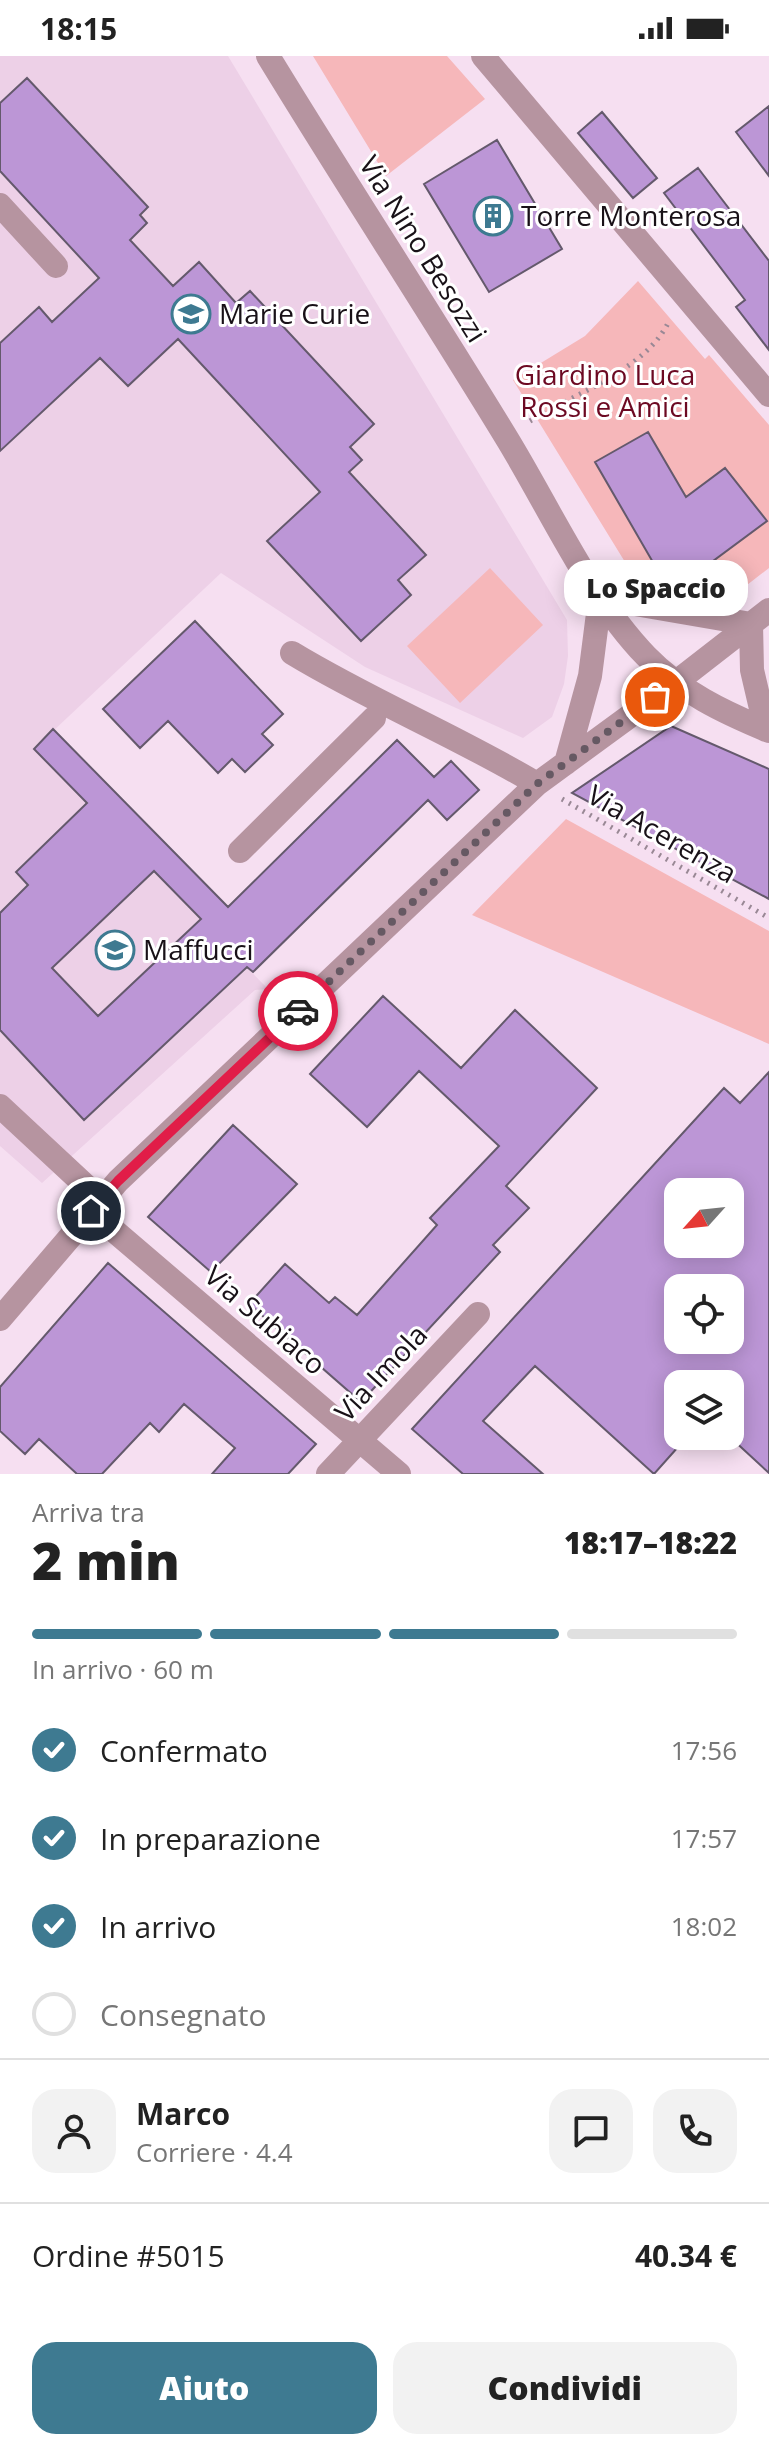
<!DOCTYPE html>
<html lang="it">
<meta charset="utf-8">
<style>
body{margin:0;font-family:"Open Sans",sans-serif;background:#f2f2f2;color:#222;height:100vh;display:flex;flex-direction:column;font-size:30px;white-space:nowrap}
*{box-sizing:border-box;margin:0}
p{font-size:26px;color:#767676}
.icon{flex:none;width:44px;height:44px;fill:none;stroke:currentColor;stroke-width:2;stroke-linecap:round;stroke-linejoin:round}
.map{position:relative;height:1418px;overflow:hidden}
.side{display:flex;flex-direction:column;background:#fff;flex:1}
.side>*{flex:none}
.needle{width:52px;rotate:243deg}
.controls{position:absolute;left:664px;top:1122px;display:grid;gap:16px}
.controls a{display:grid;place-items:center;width:80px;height:80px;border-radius:16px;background:#fff;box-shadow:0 4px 20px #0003;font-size:40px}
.pin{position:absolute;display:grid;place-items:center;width:68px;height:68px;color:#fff;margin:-34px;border:4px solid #fff;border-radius:50%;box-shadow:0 2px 8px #0007}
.courier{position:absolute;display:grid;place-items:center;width:80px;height:80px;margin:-40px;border:6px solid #e11d48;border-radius:50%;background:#fff;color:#222;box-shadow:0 2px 10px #0007}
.bubble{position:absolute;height:56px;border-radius:24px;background:#fff;box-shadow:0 4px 20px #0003;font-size:26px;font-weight:800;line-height:56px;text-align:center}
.headline em{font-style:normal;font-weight:800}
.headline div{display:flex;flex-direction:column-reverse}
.headline{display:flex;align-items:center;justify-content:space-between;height:136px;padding:0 32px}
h1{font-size:52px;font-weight:800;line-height:60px}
.bar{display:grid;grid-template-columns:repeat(4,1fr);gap:12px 8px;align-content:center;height:96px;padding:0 32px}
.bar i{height:10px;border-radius:6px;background:#e0e0e0}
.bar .on{background:#3e7a91}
.bar p{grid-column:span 4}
.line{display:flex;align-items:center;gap:20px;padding:0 32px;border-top:2px solid #e0e0e0}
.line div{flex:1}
.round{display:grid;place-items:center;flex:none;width:84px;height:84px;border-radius:24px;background:#f2f2f2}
ol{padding:0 32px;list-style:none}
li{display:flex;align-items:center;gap:24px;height:88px}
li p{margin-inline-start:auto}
li .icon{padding:8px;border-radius:50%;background:#3e7a91;color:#fff;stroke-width:4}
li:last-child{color:#767676}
li i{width:44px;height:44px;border:4px solid #e0e0e0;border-radius:50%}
.primary-button{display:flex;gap:16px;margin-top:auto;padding:16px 32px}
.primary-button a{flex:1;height:92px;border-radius:24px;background:#3e7a91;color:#fff;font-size:32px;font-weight:800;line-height:92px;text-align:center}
.primary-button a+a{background:#f2f2f2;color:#222}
.status{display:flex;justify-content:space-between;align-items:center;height:56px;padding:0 40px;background:#fff;direction:ltr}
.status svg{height:22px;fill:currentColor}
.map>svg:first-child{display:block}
.built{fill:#edd0e7}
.green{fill:#f6b7ba;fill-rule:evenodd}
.building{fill:#bc96d6;stroke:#64596c;stroke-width:2;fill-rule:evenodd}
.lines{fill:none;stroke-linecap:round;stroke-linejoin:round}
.path{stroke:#998895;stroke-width:5;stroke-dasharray:2 6;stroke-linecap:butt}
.minor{stroke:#b694a0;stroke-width:24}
.done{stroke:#665963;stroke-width:8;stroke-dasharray:0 14.4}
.route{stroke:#e11d48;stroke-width:10}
.labels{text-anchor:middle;stroke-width:6;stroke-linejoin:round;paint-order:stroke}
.poi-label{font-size:28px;fill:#181117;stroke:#fff;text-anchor:start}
.street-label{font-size:28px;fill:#181117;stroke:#fff}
.park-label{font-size:28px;fill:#6c0922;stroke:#fff}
</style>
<div class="status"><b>18:15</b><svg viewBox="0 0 49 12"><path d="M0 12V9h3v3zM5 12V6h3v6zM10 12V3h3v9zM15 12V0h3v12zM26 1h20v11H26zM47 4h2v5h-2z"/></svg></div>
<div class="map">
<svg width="769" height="1418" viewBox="0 0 769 1418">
<rect width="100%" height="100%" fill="#f6dff1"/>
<path class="built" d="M0,0h228l339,564 1,36 -4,28 -12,33 -29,21 -158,-71 -144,-94 -187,176 234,240 -13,1 -213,193 -42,-37z"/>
<path class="green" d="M313,0h134l38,43 -99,77z
M638,225l67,78 4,-4 60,70v143l-31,24 -97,-4 -128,-208 72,-44zM595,406l91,35 39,-29 42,53 -81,60 -13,-17 -15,7z
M490,512l53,57 -83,78 -53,-57z
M566,763l203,112v113l-297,-129z"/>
<path class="building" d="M27,22l121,129 -8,8 7,8 -17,17 43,46 26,-24 37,41 14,-12 124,133 -24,23 12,13 -13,12 77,83 -28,25 13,15 -50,46 -94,-100 53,-49 -142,-153 -50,47 -28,-28 -100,93v-108l39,-36 13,15 47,-44 -99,-107v-68z
M769,50v70l-33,-44z
M602,56l55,66 -24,20 -55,-65z
M497,84l65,109 -73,43 -65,-108z
M698,112l71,93v89l-33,-43 9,-7 -81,-107z
M648,376l38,65 39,-29 42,53 -81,60 -13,-17 -15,7 -63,-109z
M195,565l88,93 -21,20 11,11 -28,27 -13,-13 -14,14 -50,-52 -28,27 -37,-39z
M671,670l98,43v130l-197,-106z
M53,673l175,178 169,-167 37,37 17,-16 28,29 -32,30 -19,-20 -175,172 -6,-5 -163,153 -84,-90v-117l28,-28 -12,-13 71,-69 -53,-54zM154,815l47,48 -103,97 -46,-48z
M383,940l78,72 54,-58 82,78 -91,98 23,22 -36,37 7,7 -139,150 -112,-98 36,-40 44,39 6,-6 22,18 80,-90 -7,-7 69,-72 -80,-75 -52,56 -57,-53z
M769,1016v401l-39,-36v-53h-52v63l-24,27 -119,-108 -52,55 60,53h-80l-51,-45 312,-341 16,15zM678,1136h52v52h-52zM678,1232h52v52h-52z
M233,1069l64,59 -86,88 -63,-55z
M108,1207l208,181 -28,30h-76l23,-26 -51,-44 -25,28 -9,-9 -48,51h-25l-38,-35 -14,15 -25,-23v-44z"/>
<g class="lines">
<path class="path" d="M530,365c44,-27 117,-52 139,-100
M562,743l207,119"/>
<path class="minor" d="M268,0c78,128 160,253 238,381 43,70 83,160 140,219 35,36 77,56 123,75
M483,0l286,339
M0,149l56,61
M600,542l151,26
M751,568l1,46 14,60
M292,597c79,48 165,83 245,131
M566,707l24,-87 10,-78
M240,795l134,-133
M0,1050l101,94
M91,1155l308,263
M0,1263l118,-138 419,-397 138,-101 94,-73
M328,1418l150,-160"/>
</g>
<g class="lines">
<path class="done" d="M298,955l239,-227 118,-87"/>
<path class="route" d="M91,1155l27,-30 180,-170"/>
</g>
<defs>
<g id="building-ring" transform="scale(2)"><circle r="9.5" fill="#fff" stroke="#3e7a91" stroke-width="1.5"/><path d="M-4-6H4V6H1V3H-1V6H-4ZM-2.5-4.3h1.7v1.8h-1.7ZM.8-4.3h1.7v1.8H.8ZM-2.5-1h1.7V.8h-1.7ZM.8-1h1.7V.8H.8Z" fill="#3e7a91"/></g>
<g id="school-ring" transform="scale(2)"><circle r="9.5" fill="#fff" stroke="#3e7a91" stroke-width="1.5"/><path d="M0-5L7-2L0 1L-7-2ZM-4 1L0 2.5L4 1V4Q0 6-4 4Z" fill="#3e7a91"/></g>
</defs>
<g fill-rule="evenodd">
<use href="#building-ring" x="493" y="160"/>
<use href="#school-ring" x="191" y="258"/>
<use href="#school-ring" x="115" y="894"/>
</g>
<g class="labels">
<g class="poi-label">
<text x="521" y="170">Torre Monterosa</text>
<text x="219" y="268">Marie Curie</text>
<text x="143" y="904">Maffucci</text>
</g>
<g class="street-label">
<text transform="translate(423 193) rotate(58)" y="10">Via Nino Besozzi</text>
<text transform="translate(662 778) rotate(30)" y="10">Via Acerenza</text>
<text transform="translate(265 1264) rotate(41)" y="10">Via Subiaco</text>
<text transform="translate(381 1317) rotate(-47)" y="10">Via Imola</text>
</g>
<g class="park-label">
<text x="605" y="329">Giardino Luca<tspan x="605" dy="32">Rossi e Amici</tspan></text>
</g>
</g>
</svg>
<div class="controls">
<a><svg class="needle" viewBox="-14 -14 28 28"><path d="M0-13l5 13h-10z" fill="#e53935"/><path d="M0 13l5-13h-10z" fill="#767676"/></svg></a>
<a><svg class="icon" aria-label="locate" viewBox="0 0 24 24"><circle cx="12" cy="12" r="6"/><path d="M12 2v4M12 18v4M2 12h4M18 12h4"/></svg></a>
<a><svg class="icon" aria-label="layers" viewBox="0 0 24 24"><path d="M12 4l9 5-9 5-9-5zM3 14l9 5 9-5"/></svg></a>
</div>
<div class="pin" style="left:655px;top:641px;background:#ea580c"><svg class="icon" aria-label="bag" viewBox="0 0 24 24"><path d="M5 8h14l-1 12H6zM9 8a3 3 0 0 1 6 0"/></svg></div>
<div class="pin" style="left:91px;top:1155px;background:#1f2937"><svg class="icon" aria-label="home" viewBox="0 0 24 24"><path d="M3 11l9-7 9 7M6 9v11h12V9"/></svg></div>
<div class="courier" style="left:298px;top:955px"><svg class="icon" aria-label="car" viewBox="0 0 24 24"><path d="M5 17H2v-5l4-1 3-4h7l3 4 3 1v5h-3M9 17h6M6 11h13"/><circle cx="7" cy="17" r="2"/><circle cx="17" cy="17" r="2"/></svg></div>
<div class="bubble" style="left:564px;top:504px;width:184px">Lo Spaccio</div>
</div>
<section class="side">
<div class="headline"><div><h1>2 min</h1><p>Arriva tra</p></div><em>18:17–18:22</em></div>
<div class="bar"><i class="on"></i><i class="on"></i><i class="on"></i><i></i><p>In arrivo · 60 m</p></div>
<ol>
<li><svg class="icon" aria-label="check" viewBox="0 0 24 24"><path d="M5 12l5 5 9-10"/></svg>Confermato<p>17:56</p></li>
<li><svg class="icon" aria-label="check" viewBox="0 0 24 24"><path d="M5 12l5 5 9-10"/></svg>In preparazione<p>17:57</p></li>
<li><svg class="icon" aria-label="check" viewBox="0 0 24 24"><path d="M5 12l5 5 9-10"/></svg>In arrivo<p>18:02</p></li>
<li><i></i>Consegnato</li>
</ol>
<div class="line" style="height:144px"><a class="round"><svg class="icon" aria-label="person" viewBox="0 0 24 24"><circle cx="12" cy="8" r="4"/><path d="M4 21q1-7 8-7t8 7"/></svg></a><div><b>Marco</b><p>Corriere · 4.4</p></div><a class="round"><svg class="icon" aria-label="chat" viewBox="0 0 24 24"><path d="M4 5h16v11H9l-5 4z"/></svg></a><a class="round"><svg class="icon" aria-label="phone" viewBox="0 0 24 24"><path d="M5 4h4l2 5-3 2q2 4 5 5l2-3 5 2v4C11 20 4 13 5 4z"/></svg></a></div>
<div class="line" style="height:104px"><div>Ordine #5015</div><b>40.34 €</b></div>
<div class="primary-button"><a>Aiuto</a><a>Condividi</a></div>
</section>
